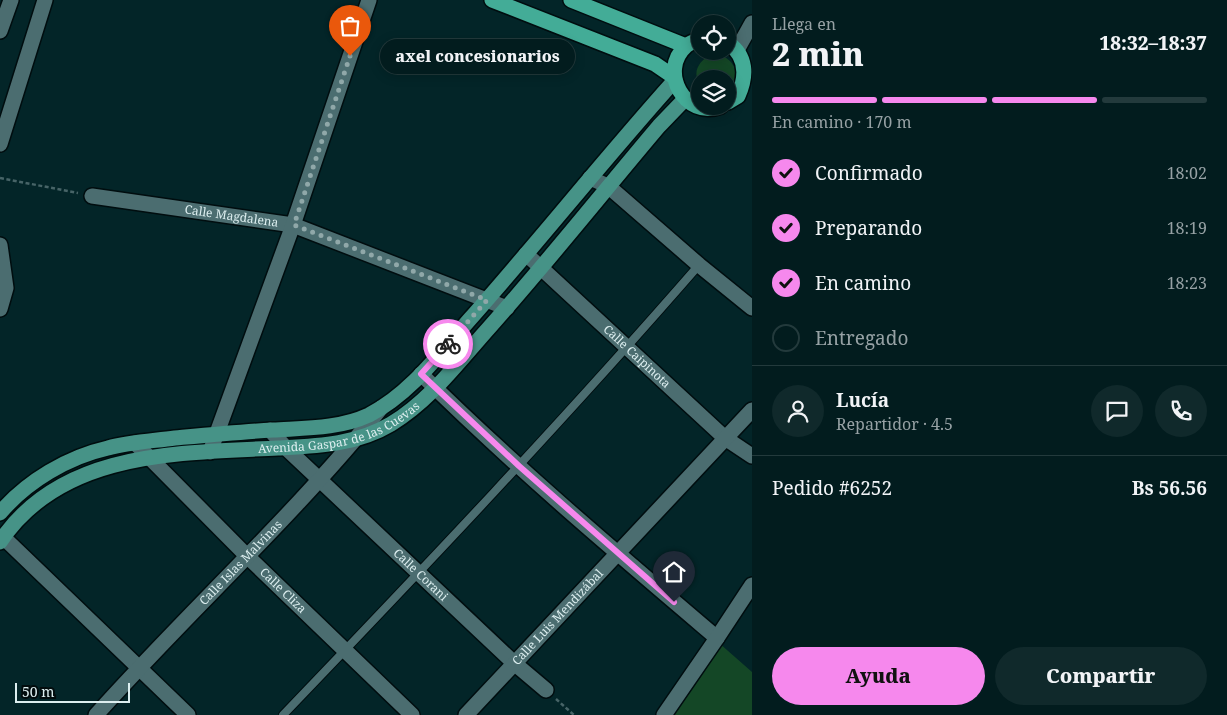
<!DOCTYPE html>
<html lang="es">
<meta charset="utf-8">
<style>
body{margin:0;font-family:"Noto Serif",serif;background:#10292b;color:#f1f3f6;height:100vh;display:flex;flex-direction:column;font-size:19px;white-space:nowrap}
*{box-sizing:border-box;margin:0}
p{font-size:16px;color:#96a1a4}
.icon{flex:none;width:28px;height:28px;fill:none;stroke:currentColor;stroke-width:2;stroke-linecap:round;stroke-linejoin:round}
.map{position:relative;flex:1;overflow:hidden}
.drawer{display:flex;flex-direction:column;background:#021c1e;width:475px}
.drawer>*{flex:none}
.tools{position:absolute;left:691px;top:15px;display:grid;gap:10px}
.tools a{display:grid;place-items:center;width:45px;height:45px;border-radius:50%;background:#021c1e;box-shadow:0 2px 12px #0003,0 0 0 1px #233a3c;font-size:25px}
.scale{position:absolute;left:15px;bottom:12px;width:115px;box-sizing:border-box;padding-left:5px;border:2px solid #dceeef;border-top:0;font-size:14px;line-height:18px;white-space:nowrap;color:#dceeef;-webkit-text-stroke:4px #020c0d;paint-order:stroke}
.pin{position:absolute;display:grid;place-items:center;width:42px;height:42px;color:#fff;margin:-51px -21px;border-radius:50% 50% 50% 0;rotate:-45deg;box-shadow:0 0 5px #0007}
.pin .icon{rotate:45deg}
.courier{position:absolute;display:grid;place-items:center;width:50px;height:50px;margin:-25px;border:4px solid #f688ed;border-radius:50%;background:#fff;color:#222;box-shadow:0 1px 6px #0007}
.bubble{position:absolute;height:35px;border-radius:18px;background:#021c1e;box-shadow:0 2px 12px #0003,0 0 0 1px #233a3c;font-size:16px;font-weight:800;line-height:35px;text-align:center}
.overview em{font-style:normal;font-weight:800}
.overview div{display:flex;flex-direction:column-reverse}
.overview{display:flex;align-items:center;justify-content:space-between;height:85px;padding:0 20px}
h1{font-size:32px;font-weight:800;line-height:38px}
.bar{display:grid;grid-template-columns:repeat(4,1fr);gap:8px 5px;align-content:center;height:60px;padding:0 20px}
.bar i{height:6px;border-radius:4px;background:#233a3c}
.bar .on{background:#f688ed}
.bar p{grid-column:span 4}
.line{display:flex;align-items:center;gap:12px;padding:0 20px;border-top:1px solid #233a3c}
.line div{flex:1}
.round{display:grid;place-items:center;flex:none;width:52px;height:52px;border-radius:26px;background:#10292b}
ol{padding:0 20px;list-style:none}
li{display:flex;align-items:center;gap:15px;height:55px}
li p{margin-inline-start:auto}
li .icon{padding:5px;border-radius:50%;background:#f688ed;color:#111;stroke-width:4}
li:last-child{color:#96a1a4}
li i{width:28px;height:28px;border:2px solid #233a3c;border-radius:50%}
.cta{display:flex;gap:10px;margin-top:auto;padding:10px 20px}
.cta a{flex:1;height:58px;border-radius:30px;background:#f688ed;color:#111;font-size:20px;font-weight:800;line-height:58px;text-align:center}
.cta a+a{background:#10292b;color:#f1f3f6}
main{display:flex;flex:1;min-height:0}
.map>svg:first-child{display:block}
.green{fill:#144726}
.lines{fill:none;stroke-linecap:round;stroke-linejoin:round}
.lane-casing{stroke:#000d0f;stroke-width:10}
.street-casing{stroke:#000d0f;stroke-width:18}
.secondary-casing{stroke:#000d0f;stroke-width:18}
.primary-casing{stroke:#000d0f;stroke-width:18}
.highway-casing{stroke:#000d0f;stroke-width:18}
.path{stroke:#476467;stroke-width:2.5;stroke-dasharray:4 2.5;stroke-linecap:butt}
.lane{stroke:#4b6d70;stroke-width:8}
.street{stroke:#4b6d70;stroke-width:15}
.secondary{stroke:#4b6d70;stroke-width:15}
.primary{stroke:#469387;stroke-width:15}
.highway{stroke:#43ac97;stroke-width:15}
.done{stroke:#90a8a9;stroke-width:5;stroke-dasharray:0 9}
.route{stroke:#f688ed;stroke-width:6}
.labels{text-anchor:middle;stroke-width:5;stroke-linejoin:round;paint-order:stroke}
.street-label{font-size:12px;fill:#dceeef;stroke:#020c0d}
</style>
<main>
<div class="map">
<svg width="752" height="715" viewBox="0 0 752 715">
<rect width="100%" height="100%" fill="#032528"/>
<path class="green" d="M711,55c21,-2 33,19 17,34v-10h-28v6c-8,-12 -2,-24 11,-30z
M719,643l33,29v43h-85z"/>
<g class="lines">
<g class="lane-casing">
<path id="lane" d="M283,715c141,-147 282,-296 416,-450"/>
</g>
<g class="street-casing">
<g id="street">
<path d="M0,31l11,-31"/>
<path d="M0,144l45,-144"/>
<path d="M590,178l18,8 91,79 53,43"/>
<path id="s1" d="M92,196l201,29 214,83"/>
<path d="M0,245l6,43 -6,21"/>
<path id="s2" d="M526,254l199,184 27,18"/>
<path d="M421,374c94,93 196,179 296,264"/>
<path id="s3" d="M270,430l16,18 228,215 32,27"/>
<path id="s4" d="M135,443l112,113 165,159"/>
<path d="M210,452l83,-227 76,-225"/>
<path d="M3,537l185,178"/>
<path id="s5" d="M96,715c93,-104 197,-198 285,-307"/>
<path id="s6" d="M466,715l286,-305"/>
<path d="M664,715l53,-77 35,-53"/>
</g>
</g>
<g class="secondary-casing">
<path id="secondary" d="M737,50l15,-27"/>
</g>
<g class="primary-casing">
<g id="primary">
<path d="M0,513c27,-32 68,-56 108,-65 22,-6 45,-7 67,-10 33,-3 65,-6 98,-8 31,-2 66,-1 96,-15 41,-21 71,-62 101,-96 70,-79 135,-161 205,-239"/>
<path id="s7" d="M0,542c61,-92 180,-89 278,-94 39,-2 78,-3 113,-24 35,-21 62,-55 89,-86 62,-69 119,-141 179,-212l26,-27"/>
</g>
</g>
<g class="highway-casing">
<path id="highway" d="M492,0l163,64 19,13
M571,0l115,46
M700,39c-4,2 -11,4 -14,7 -28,25 -1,74 35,60
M728,43c19,13 19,33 10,53l-10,6"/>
</g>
<path class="path" d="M0,178l78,15
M556,699l18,16"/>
<use href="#lane" class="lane"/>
<use href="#street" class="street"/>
<use href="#secondary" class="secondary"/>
<use href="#primary" class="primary"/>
<use href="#highway" class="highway"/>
</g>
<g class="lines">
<path class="done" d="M350,56l-56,169 193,75 -39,44"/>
<path class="route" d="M448,344l-27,30 98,92 155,136"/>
</g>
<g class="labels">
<g class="street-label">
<text dy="4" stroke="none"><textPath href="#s1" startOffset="141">Calle Magdalena</textPath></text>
<text dy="4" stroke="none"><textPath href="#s2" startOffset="151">Calle Caipinota</textPath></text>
<text dy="4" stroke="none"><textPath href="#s7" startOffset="371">Avenida Gaspar de las Cuevas</textPath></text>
<text dy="4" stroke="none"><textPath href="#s5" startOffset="210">Calle Islas Malvinas</textPath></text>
<text dy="4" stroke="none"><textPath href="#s3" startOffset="209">Calle Corani</textPath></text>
<text dy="4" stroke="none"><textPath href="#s4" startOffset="209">Calle Cliza</textPath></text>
<text dy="4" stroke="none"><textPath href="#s6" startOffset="134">Calle Luis Mendizábal</textPath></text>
</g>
</g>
</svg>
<div class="tools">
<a><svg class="icon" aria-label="locate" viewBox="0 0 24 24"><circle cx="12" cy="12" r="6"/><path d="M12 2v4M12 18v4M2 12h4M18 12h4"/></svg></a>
<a><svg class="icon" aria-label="layers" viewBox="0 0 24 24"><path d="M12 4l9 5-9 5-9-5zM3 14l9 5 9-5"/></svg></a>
</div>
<div class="scale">50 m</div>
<div class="pin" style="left:350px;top:56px;background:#ea580c"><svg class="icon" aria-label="bag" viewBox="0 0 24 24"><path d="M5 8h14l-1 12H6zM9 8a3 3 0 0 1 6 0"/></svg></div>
<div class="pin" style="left:674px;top:602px;background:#1f2937"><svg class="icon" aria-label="home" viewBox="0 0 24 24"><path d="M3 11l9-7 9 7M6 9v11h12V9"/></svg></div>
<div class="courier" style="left:448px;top:344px"><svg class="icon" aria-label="bike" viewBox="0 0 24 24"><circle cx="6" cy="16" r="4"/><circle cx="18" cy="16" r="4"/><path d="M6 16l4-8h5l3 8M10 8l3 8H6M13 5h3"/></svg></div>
<div class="bubble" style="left:380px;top:39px;width:195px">axel concesionarios</div>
</div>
<section class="drawer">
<div class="overview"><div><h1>2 min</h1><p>Llega en</p></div><em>18:32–18:37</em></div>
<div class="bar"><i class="on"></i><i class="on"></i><i class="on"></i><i></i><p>En camino · 170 m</p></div>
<ol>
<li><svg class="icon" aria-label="check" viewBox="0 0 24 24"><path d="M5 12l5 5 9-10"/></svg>Confirmado<p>18:02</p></li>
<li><svg class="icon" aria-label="check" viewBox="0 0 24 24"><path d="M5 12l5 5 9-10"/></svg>Preparando<p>18:19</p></li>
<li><svg class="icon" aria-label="check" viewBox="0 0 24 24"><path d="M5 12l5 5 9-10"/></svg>En camino<p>18:23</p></li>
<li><i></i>Entregado</li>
</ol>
<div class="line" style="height:90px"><a class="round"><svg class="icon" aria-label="person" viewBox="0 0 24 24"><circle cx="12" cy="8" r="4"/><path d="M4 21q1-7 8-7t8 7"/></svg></a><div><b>Lucía</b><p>Repartidor · 4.5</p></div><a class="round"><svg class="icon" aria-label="chat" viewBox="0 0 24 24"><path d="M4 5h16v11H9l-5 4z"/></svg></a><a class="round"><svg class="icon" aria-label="phone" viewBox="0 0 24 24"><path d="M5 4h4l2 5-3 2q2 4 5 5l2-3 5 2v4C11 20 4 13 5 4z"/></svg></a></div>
<div class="line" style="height:65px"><div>Pedido #6252</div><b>Bs 56.56</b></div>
<div class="cta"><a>Ayuda</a><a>Compartir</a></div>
</section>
</main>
